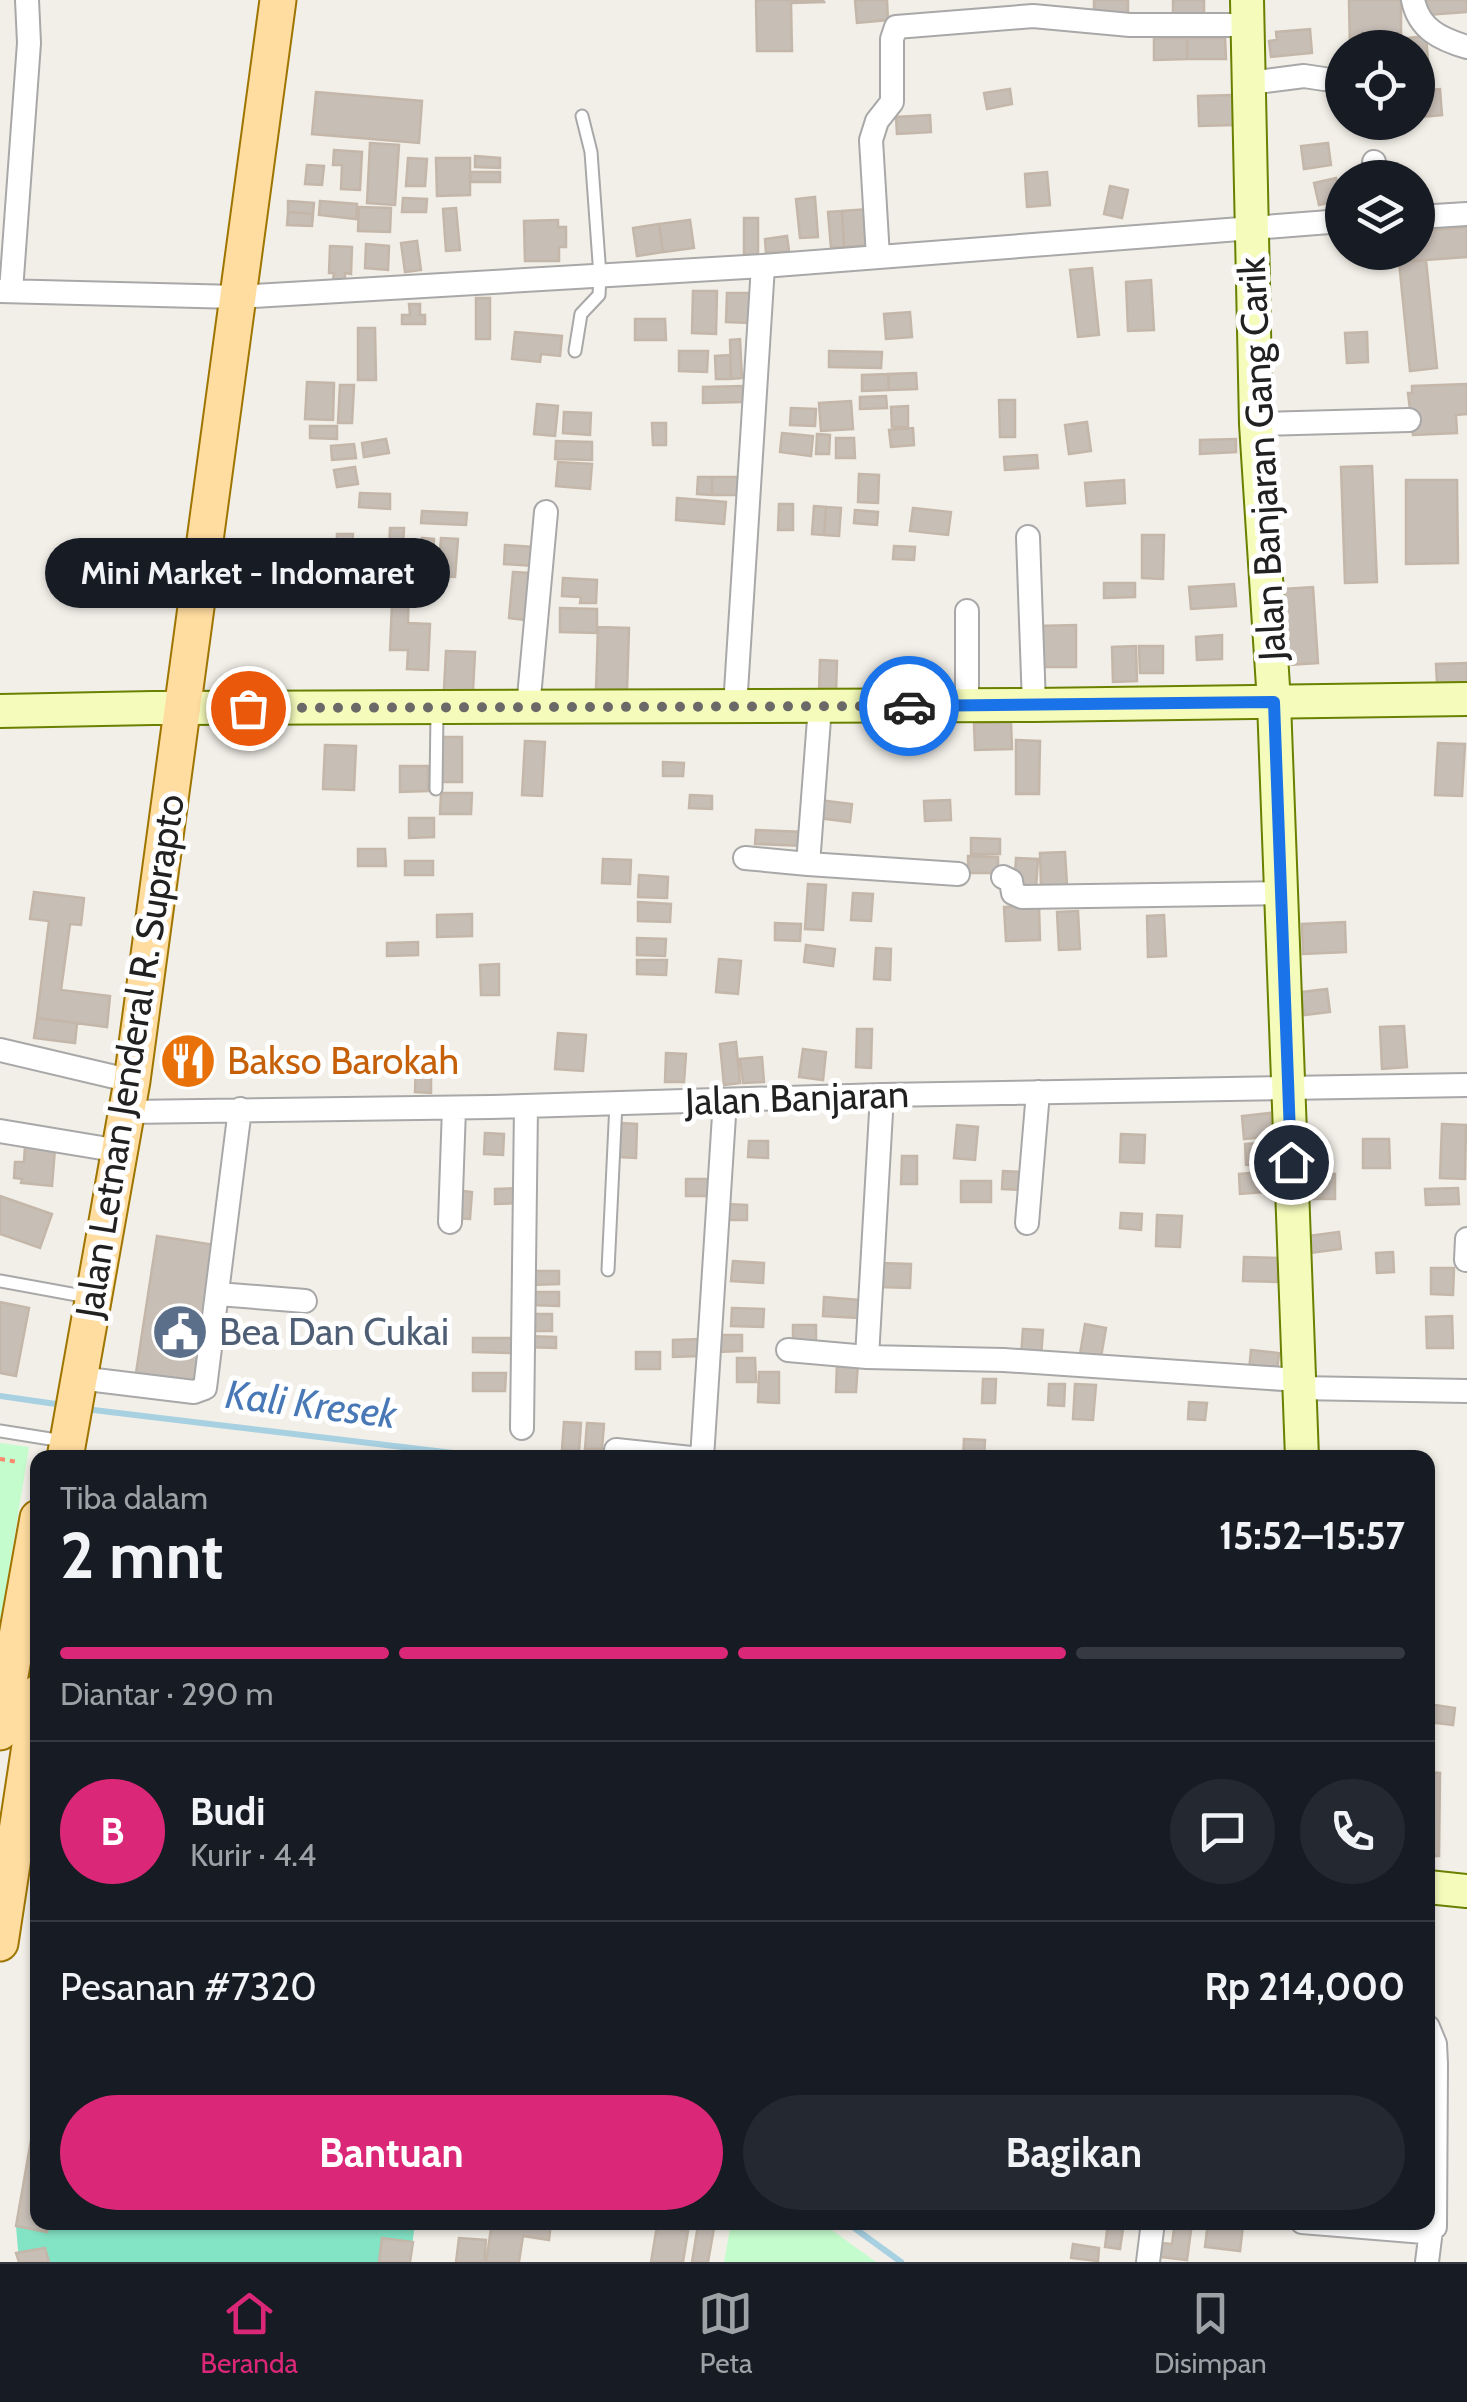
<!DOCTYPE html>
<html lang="id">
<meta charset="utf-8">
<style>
body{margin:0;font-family:Cabin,sans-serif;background:#242831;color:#f1f3f6;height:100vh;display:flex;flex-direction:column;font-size:38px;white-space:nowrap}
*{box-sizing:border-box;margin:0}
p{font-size:32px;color:#9ea1a6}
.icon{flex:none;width:55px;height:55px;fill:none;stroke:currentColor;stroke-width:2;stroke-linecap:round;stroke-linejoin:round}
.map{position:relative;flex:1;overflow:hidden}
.sheet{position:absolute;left:30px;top:1450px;width:1405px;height:780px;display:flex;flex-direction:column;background:#171b24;border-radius:20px;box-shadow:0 2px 8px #0004}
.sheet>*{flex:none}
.fabs{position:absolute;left:1325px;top:30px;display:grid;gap:20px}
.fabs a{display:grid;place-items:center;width:110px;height:110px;border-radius:50%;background:#171b24;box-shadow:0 2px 8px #0004;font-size:50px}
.pin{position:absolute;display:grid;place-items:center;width:85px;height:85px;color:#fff;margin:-42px;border:5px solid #fff;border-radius:50%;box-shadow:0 2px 10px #0007}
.courier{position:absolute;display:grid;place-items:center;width:100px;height:100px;margin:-50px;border:8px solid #1a73e8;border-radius:50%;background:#fff;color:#222;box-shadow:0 2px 12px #0007}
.bubble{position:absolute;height:70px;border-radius:35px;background:#171b24;box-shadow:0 2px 8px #0004;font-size:32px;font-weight:800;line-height:70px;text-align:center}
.summary em{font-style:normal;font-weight:800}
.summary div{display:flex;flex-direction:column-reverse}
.summary{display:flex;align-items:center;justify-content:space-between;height:170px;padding:0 30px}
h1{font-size:65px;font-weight:800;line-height:75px}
.bar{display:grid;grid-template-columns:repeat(4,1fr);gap:15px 10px;align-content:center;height:120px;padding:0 30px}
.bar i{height:12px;border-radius:8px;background:#363941}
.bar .current{background:#db2777}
.bar p{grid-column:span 4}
.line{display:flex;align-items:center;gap:25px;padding:0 30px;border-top:2px solid #363941}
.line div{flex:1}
.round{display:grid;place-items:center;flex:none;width:105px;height:105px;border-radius:52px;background:#242831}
.primary-button{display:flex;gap:20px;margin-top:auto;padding:20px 30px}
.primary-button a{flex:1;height:115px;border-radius:60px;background:#db2777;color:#fff;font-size:40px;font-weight:800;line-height:115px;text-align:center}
.primary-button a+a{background:#242831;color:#f1f3f6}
.menu{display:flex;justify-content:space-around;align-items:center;height:140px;border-top:2px solid #363941;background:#171b24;font-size:28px;color:#9ea1a6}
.menu a{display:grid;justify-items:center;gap:5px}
.menu .current{color:#db2777}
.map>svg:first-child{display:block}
.park{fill:#c4fccd}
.pitch{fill:#83e3c5}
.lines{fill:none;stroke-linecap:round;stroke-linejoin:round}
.stream{stroke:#a7d0e1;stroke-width:6}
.building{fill:#c7beb6;stroke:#c4b7a9;stroke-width:2.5}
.lane-casing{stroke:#a8a8a8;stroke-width:15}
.street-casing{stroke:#a8a8a8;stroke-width:26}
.secondary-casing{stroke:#6a8000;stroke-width:36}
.primary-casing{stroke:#9e7500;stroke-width:39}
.path{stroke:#ff856b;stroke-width:4;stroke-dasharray:5 5;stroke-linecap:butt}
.lane{stroke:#fff;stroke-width:11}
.street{stroke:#fff;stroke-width:22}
.secondary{stroke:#f5fcbb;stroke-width:32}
.primary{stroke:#ffdc9f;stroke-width:35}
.done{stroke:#6a6967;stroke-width:10;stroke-dasharray:0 18}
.route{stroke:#1a73e8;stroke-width:12}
.labels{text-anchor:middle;stroke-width:10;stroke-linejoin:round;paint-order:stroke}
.street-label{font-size:38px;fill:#212121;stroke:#fff}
.food-label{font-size:38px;fill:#c56008;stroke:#fff;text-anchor:start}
.service-label{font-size:38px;fill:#4e5e75;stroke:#fff;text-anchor:start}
.water-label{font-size:40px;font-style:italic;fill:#4878b6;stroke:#fff}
</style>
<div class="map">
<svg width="1467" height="2262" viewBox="0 0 1467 2262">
<rect width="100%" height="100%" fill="#f2efe8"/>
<path class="park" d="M0,1443l29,4 -29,179z
M731,2223h91l54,39h-152z"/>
<path class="pitch" d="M37,2105l1,117 377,1 -5,39h-391l-3,-36z"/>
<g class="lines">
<path class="stream" d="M0,1396l63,9
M85,1409l410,49
M846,2222l55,40"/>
</g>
<path class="building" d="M756,0h67l1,2 -33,1 1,48h-35z
M855,0h32l1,20 -31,3z
M1094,0h34v16l-34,-1z
M1173,0h31v20l-31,1z
M1349,0h52v39l25,-3 4,48 -12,1v-37h-68z
M1426,0h41v12l-40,3z
M1310,29l2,24 -41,4 -2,-16 8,-1 -1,-8z
M1154,38h33v21l-33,1z
M1187,38h38l1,21h-39z
M1010,89l2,15 -25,5 -3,-16z
M1440,89l2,26 -21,2 -2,-26z
M316,92l106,9 -3,42 -107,-9z
M1232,95l2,30 -35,1 -1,-30z
M930,115l1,17 -34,2 -1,-17z
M370,143l29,2 -4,60 -28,-2z
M1328,143l3,22 -27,4 -3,-23z
M334,150l28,2 -2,38 -19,-1 1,-24h-9z
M475,156l25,2v10l-25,-1z
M408,158l19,1 -2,27h-19z
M436,158h34v37l-33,1z
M307,165l17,1 -2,19 -17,-1z
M471,172h29v10h-29z
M1047,172l3,33 -23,2 -2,-33z
M1336,178l5,22 -22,5 -5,-22z
M1110,186l18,4 -6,28 -18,-4z
M815,197l3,40 -18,1 -4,-39z
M403,198l24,1 -1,13h-24z
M288,201l26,2 -1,11 -25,-2z
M320,201l37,3 -1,15 -37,-4z
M359,207l32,1 -1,24 -32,-1z
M456,208l4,42 -14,1 -3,-42z
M869,209l3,36 -28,2 -2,-36z
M842,211l2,36 -13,1 -3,-36z
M288,212l25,2 -1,12 -25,-1z
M744,218h14v36l-14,1z
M558,220v7h8v20h-7v14h-34l-1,-40z
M690,220l4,28 -31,4 -4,-28z
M659,224l4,28 -26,4 -4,-28z
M1467,227v30l-68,5 -1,-10h20v-21z
M787,236l2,15 -23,2 -1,-14z
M417,241l4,29 -16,2 -4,-29z
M366,244l23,2 -1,24 -23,-2z
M330,246l22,1 -1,27 -6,-1v7h-12l1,-7h-5z
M1426,260l11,108 -27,3 -11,-109z
M1092,268l7,67 -21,2 -8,-67z
M1151,280l3,50 -26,1 -2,-49z
M693,291h24l-1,43 -24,-1z
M727,293h23l-1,30 -23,-1z
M476,298h14v41h-14z
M409,304h11v11h5v9h-23v-9h8z
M910,312l2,25 -26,2 -2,-25z
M635,319h30l1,21h-31z
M358,328h17l1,52h-18z
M515,332l47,4 -2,20 -19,-2 -1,8 -28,-3z
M1367,332l1,30 -21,1 -2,-30z
M740,339l2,39 -11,1 -1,-39z
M679,351h29l-1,21 -28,-1z
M829,351l53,1 -1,16 -52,-1z
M730,355l1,24h-15l-1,-23z
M916,373l1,16 -28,1 -1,-16z
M888,374l1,16 -27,1v-16z
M307,382l27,1 -1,37 -28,-1z
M1467,384v30l-11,1 1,18 -44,2 -5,-42h4v-7z
M340,385h14l-2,38h-14z
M743,386v16l-40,1v-16z
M886,396l1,12 -27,1v-12z
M999,400h16v37h-15z
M851,401l2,28 -32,2 -2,-28z
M537,404l21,2 -3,30 -21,-2z
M908,406v21h-16l-1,-20z
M791,408l25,1 -1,17 -25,-1z
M564,412l27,1 -1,22 -27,-2z
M1087,422l4,29 -22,3 -4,-29z
M652,423h14v22h-13z
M310,426h27v13l-27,-1z
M913,428l1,17 -23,2 -2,-17z
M782,433l31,3 -2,20 -31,-4z
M817,434l13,1 -1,19h-13z
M836,438h18l1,20h-19z
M386,439l3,14 -25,4 -2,-14z
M1236,439v13l-36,2v-14z
M556,441l36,1v18l-37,-1z
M354,444l2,14 -24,2 -1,-14z
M1037,455l1,13 -33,2 -1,-13z
M558,462l34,2 -2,25 -34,-3z
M1372,466l5,116 -32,1 -4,-116z
M355,467l3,17 -21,3 -3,-17z
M859,474l20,1 -1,28 -20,-1z
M698,477h14v18l-15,-1z
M712,477h27v18h-27z
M1124,480l1,23 -38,3 -2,-23z
M1406,480h51l1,83 -52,1z
M360,493l30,1v15l-31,-2z
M677,498l49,4 -2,22 -48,-4z
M779,504h14v26h-15z
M814,506l12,1 -2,28 -12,-1z
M826,507l15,1 -2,28 -15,-1z
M913,508l38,4 -3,23 -38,-4z
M855,510l23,2 -1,13 -23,-2z
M422,511l45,2 -1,12 -45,-2z
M390,528h14l-1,19 12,1 -1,22 -26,-1z
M337,534h16l-1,17 14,1v13h-14v5h-16z
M1142,535h22l-1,44 -21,-1z
M422,538l12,1 -1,21 -13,-1z
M441,538l17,1 -3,38 -17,-1z
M505,545l30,2 -1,19 -30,-2z
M894,546l21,1 -1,13 -21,-1z
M513,572l17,1 -4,47 -17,-2z
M563,578l34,2 -1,23h-16l1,-6 -19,-1z
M393,581l16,1 -1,41 22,1 -2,46 -21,-1 1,-19h-18z
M1104,583h31v14l-31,1z
M1234,584l2,22 -45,3 -2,-22z
M1313,587l5,76 -29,2 -5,-76z
M560,608l37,1v24l-37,-1z
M1076,625v42h-39l-1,-41z
M598,627l31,1 -2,63h-31z
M1222,635v24l-25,1 -1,-23z
M1136,646l1,35 -24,1 -1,-35z
M1139,646h24v27h-23z
M446,651l29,1 -2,39 -29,-1z
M820,660l17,1 -1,32h-17z
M1467,663v19l-30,1 -1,-19z
M1011,722l1,27 -37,1 -1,-27z
M439,737h23v45h-23z
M1016,740l24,1 -1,53h-23z
M525,741l20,1 -3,54 -20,-1z
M1438,743l27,1 -3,52 -27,-1z
M325,745l31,1 -2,44 -31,-1z
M663,762l21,1 -1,13h-20z
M400,766h28v25l-28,1z
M441,793h31l-1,21h-31z
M690,795l22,1v13l-23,-1z
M819,800l33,4 -2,18 -33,-4z
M950,800l1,20 -26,1 -1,-20z
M409,818h25v19l-25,1z
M756,830l49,2 -1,14 -49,-2z
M971,838l29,1v15h-29z
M358,849h27l1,17h-28z
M1065,852l2,33 -26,1 -1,-33z
M968,856l30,1v16h-30z
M1016,858l22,1 -2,30 -22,-1z
M603,859l28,1 -1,24 -28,-1z
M405,861h28v14h-28z
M639,875l29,2 -1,21 -29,-1z
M808,884l18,1 -3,45 -18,-1z
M34,892l50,6 -3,27 -11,-1 -9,66 49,6 -3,31 -70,-9 12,-97 -19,-2z
M853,893l20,1 -2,27 -20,-1z
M638,902l33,2 -1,18 -32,-1z
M1039,906l1,34 -34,1 -2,-34z
M1078,911l2,38 -21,1 -2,-38z
M472,914v22l-35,1v-22z
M1164,915l2,41 -18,1 -1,-41z
M1345,922l1,30 -43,2 -1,-30z
M775,923l26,1 -1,17 -25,-1z
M637,938l29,1 -1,17 -28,-1z
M418,942v13l-31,1v-13z
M806,945l29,4 -2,17 -29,-4z
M876,948l15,1 -1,31 -16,-1z
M719,959l22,2 -3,33 -22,-2z
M637,960h30l-1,15 -29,-1z
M499,964v31h-18l-1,-30z
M1327,989l3,23 -26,3 -3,-23z
M37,1018l40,5 -2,20 -41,-5z
M1404,1026l3,41 -25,2 -2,-42z
M857,1029h15l-1,39 -15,-1z
M558,1033l28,2 -3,36 -28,-2z
M736,1042l4,41 -16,2 -4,-41z
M803,1049l23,3 -3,28 -24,-3z
M666,1053l20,1 -2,28h-19z
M762,1057l2,25 -21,1 -3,-24z
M416,1065h15v28l-16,-1z
M1270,1113l2,23 -28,3 -2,-23z
M621,1123l16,1 -1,34 -17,-1z
M1442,1124l24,1 -1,54 -25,-1z
M957,1125l21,2 -3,33 -21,-2z
M485,1133l19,1 -1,21 -19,-1z
M1121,1134l24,1 -1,28 -24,-1z
M1363,1139h26l1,29h-27z
M749,1141h19v17l-20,-1z
M1274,1142l1,21 -29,2 -1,-21z
M25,1145l30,3 -3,38 -31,-3 1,-4 -8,-1 1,-16h9z
M902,1156h15v28h-16z
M1003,1171l23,1 -1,18 -23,-1z
M1276,1171l2,20 -38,3 -1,-20z
M1335,1174v25h-29v-24z
M686,1179h31v17h-31z
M961,1181h30v21h-30z
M520,1188l1,15 -26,1v-15z
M1458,1188l1,16 -33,1 -1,-16z
M455,1190l17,2 -2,27 -17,-1z
M0,1196l52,18 -12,34 -40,-14z
M725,1204l22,1v15h-22z
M1121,1213l21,1 -1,16 -21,-2z
M1157,1215l25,1 -2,31 -24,-1z
M1339,1232l2,17 -32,4 -1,-17z
M157,1236l58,9 -21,137 -58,-9z
M1393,1252l1,20 -17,1 -1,-20z
M1244,1257l34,1 -1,24 -34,-1z
M733,1261l31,2 -1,20 -32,-2z
M880,1263l31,1 -1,24 -31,-1z
M1431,1268h23l-1,27 -22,-1z
M530,1271h29v13l-29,1z
M530,1292h29v14l-29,-1z
M824,1297l35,3 -1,18 -35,-2z
M0,1302l29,6 -13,68 -16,-3z
M732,1308l32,1 -1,18 -32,-1z
M530,1314h22v17h-22z
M1452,1316l1,32h-26l-1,-31z
M1085,1324l21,4 -5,29 -21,-3z
M793,1325h23v20h-23z
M1023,1329l20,1 -2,27 -20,-1z
M717,1335h25v16l-25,1z
M524,1336l32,1v11l-32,-1z
M473,1338h39v15l-39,-1z
M700,1339l1,17 -28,1v-17z
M1251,1350l28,3 -2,20 -28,-2z
M636,1352h24v17h-24z
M737,1358h18l1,24h-19z
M837,1363h21l-2,29h-20z
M759,1372h20v31l-21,-1z
M473,1373h33l-1,18h-32z
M983,1379h13l-1,24h-13z
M1049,1384h16l-1,22 -16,-1z
M1075,1384l21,1 -3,35 -20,-1z
M1189,1402l18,1 -2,17 -17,-1z
M564,1422l17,1 -2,28 -17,-1z
M587,1423l17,1 -2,25h-17z
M964,1439l21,1 -1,18h-21z
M1428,1704l27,4 -2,17 -25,-3z
M1428,1772l12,1 -1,83h-11z
M37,2106l1,116h11l-2,10 -31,-6z
M492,2222h59l-2,18 -26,-4 -4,26h-33z
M1108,2222h16l-4,27 -15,-2z
M1175,2222l17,1 -5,37 -27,-3 2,-14 10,1z
M1208,2222l35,4 -3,25 -35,-4z
M698,2225l16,3 -6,34h-16z
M657,2226l31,5 -5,31h-32z
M382,2238l31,4 -3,20h-31z
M459,2238l27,2 -2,22h-28z
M1073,2244l26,4 -1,13 -27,-3z
M45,2248l4,14h-30l-3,-9z"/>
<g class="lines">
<g class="lane-casing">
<path id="lane" d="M575,351l6,-37 18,-19 1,-19 -9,-124 -9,-36
M436,789l1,-77
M608,1270l8,-167
M0,1281l88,16
M0,1431l63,10"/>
</g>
<g class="street-casing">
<path id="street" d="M1413,0c6,29 27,39 54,47
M1250,83l54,-7 20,3
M1374,162l2,16
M1418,217l49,-3
M878,257l-7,-117 6,-19 15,-19v-63l4,-12 137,-11 97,9h118
M0,291l237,6 526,-31 579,-45
M11,291l18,-248 -2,-43
M1256,424l153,-4
M1028,537l6,168
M967,706v-95
M735,707l28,-441
M528,708l18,-196
M745,858l63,6 12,-158
M808,864l150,10
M1003,877l8,4 2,12 9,4 259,-4
M0,1050l132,31
M127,1112l364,-5 391,-12 585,-10
M0,1131l120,20
M450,1222l4,-114
M1027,1223l11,-131
M1466,1260l1,-21
M218,1294l87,7
M788,1350l79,7 137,3 294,20
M867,1357l15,-262
M79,1378l115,14 11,-4 35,-279
M1298,1388l169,3
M522,1428l4,-322
M616,1450l75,8
M702,1458l23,-358
M1302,2222l122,10 11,-5 1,-163 -1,-20 -7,-17
M1148,2262l5,-40
M1427,2262l4,-32"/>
</g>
<g class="secondary-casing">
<path id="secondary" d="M1247,0l9,424 18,278 28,756
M0,711l153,-3 881,-3 433,-6
M1428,1887l39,4"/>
</g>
<g class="primary-casing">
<path id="primary" d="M65,1458l67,-377 146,-1081
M0,1732l38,-214
M0,1943l38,-250"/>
</g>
<path class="path" d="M0,1459l18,3"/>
<use href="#lane" class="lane"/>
<use href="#street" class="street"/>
<use href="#secondary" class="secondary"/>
<use href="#primary" class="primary"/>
</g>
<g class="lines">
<path class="done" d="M248,708l661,-2"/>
<path class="route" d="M909,706l365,-4 17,460"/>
</g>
<defs>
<g id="restaurant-disc" transform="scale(2.875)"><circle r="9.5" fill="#e8710a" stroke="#fff"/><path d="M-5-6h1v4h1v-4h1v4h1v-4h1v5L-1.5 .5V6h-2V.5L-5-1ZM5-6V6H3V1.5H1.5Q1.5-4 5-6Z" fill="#fff"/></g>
<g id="civic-disc" transform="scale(2.875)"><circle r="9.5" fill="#5c6f8a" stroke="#fff"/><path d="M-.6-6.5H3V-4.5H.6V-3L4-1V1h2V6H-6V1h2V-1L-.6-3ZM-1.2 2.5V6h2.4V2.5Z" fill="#fff"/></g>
</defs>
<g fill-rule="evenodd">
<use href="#restaurant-disc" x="188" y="1061"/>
<use href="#civic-disc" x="180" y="1332"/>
</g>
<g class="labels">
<g class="street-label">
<text transform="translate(1262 459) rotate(-93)" y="13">Jalan Banjaran Gang Carik</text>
<text transform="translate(130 1056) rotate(-81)" y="13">Jalan Letnan Jenderal R. Suprapto</text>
<text transform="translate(797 1098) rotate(-2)" y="13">Jalan Banjaran</text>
</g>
<g class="food-label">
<text x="227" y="1074">Bakso Barokah</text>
</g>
<g class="service-label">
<text x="219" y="1345">Bea Dan Cukai</text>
</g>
<g class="water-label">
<text transform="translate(311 1404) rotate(7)" y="14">Kali Kresek</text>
</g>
</g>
</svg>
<div class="fabs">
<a><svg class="icon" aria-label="locate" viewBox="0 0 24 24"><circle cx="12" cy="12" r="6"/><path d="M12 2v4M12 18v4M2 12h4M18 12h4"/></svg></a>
<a><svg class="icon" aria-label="layers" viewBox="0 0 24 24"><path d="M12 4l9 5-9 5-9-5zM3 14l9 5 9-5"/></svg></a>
</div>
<div class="pin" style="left:248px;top:708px;background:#ea580c"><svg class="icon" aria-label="bag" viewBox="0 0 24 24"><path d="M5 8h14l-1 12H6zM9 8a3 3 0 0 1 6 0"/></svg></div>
<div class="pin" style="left:1291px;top:1162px;background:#1f2937"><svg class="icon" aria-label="home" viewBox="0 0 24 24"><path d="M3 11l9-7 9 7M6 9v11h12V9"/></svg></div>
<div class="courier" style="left:909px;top:706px"><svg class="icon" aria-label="car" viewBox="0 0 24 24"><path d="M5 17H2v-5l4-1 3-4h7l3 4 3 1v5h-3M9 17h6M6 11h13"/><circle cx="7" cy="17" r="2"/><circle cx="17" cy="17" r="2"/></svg></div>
<div class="bubble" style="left:45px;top:538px;width:405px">Mini Market - Indomaret</div>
<section class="sheet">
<div class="summary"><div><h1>2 mnt</h1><p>Tiba dalam</p></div><em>15:52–15:57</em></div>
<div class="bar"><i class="current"></i><i class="current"></i><i class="current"></i><i></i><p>Diantar · 290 m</p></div>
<div class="line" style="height:180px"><b class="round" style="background:#db2777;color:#fff">B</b><div><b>Budi</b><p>Kurir · 4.4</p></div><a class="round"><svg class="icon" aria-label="chat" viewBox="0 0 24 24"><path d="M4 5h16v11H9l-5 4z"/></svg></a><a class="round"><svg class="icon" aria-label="phone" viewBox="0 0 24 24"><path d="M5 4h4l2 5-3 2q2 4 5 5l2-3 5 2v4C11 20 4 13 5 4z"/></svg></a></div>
<div class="line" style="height:130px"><div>Pesanan #7320</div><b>Rp 214,000</b></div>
<div class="primary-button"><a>Bantuan</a><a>Bagikan</a></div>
</section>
</div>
<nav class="menu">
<a class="current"><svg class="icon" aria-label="home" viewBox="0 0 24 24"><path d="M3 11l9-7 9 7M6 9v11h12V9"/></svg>Beranda</a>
<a><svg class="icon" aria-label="map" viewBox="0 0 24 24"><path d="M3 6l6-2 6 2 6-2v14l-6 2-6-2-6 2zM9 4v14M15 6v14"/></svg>Peta</a>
<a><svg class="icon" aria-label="saved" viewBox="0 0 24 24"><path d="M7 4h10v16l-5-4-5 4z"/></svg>Disimpan</a>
</nav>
